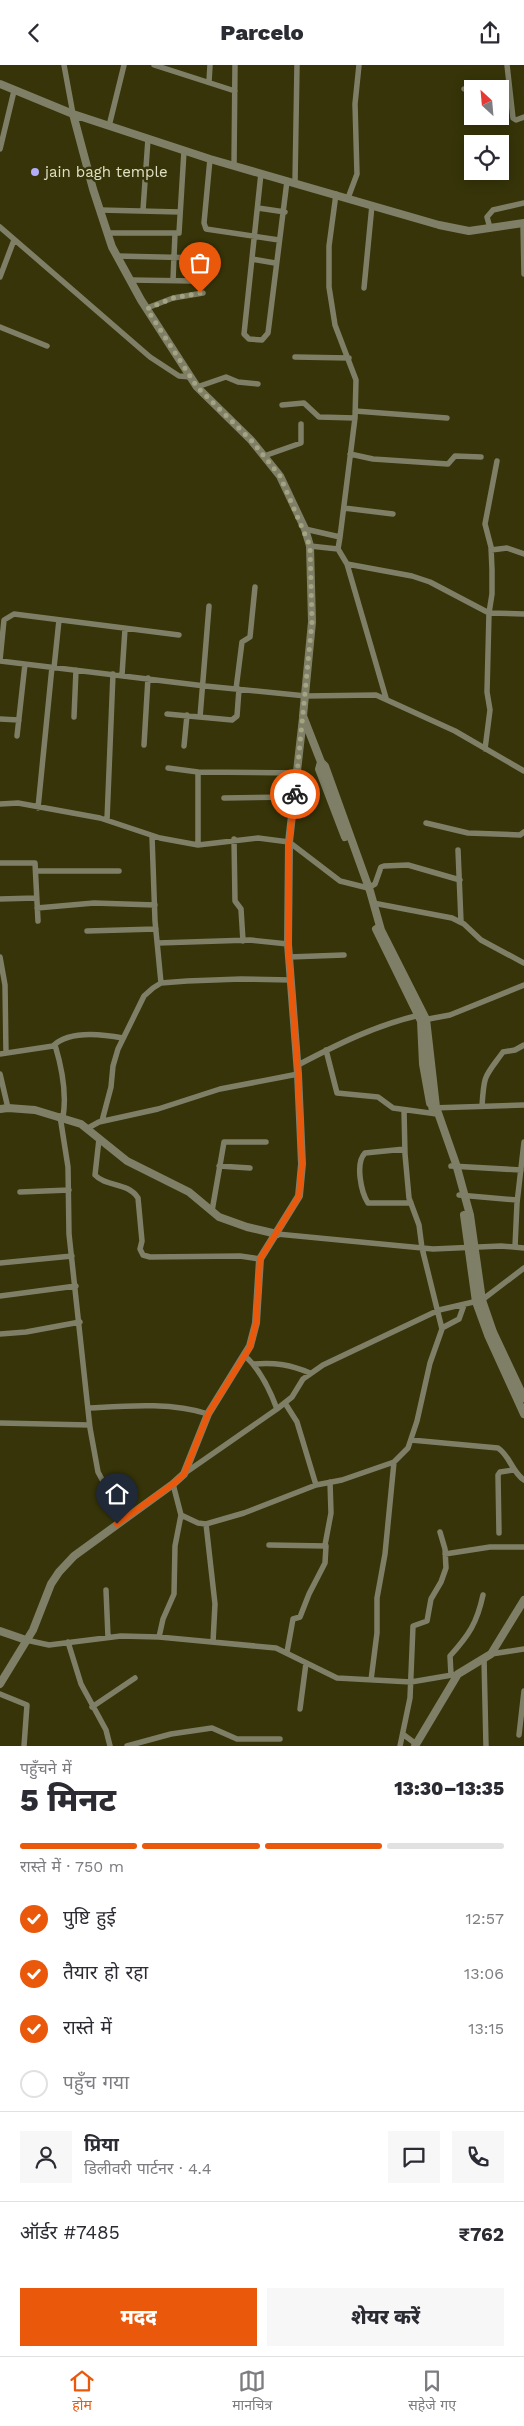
<!DOCTYPE html>
<html lang="hi">
<meta charset="utf-8">
<style>
body{margin:0;font-family:"Work Sans","Noto Sans Devanagari",sans-serif;background:#f7f7f7;color:#2b2b33;height:100vh;display:flex;flex-direction:column;font-size:19px;white-space:nowrap}
*{box-sizing:border-box;margin:0}
p{font-size:16px;color:#7c7c81}
.icon{flex:none;width:28px;height:28px;fill:none;stroke:currentColor;stroke-width:2;stroke-linecap:round;stroke-linejoin:round}
.map{position:relative;height:1681px;overflow:hidden}
.sheet{display:flex;flex-direction:column;background:#fff;flex:1}
.sheet>*{flex:none}
.needle{width:32px;rotate:334deg}
.controls{position:absolute;left:464px;top:15px;display:grid;gap:10px}
.controls a{display:grid;place-items:center;width:45px;height:45px;border-radius:0px;background:#fff;box-shadow:0 2px 12px #0003;font-size:25px}
.pin{position:absolute;display:grid;place-items:center;width:42px;height:42px;color:#fff;margin:-51px -21px;border-radius:50% 50% 50% 0;rotate:-45deg;box-shadow:0 0 5px #0007}
.pin .icon{rotate:45deg}
.courier{position:absolute;display:grid;place-items:center;width:50px;height:50px;margin:-25px;border:4px solid #ea580c;border-radius:50%;background:#fff;color:#222;box-shadow:0 1px 6px #0007}
.headline em{font-style:normal;font-weight:800}
.headline div{display:flex;flex-direction:column-reverse}
.headline{display:flex;align-items:center;justify-content:space-between;height:85px;padding:0 20px}
h1{font-size:32px;font-weight:800;line-height:38px}
.bar{display:grid;grid-template-columns:repeat(4,1fr);gap:8px 5px;align-content:center;height:60px;padding:0 20px}
.bar i{height:6px;border-radius:4px;background:#e1e1e2}
.bar .current{background:#ea580c}
.bar p{grid-column:span 4}
.line{display:flex;align-items:center;gap:12px;padding:0 20px;border-top:1px solid #e1e1e2}
.line div{flex:1}
.round{display:grid;place-items:center;flex:none;width:52px;height:52px;border-radius:0px;background:#f7f7f7}
ol{padding:0 20px;list-style:none}
li{display:flex;align-items:center;gap:15px;height:55px}
li p{margin-inline-start:auto}
li .icon{padding:5px;border-radius:50%;background:#ea580c;color:#fff;stroke-width:4}
li:last-child{color:#7c7c81}
li i{width:28px;height:28px;border:2px solid #e1e1e2;border-radius:50%}
.cta{display:flex;gap:10px;margin-top:auto;padding:10px 20px}
.cta a{flex:1;height:58px;border-radius:0px;background:#ea580c;color:#fff;font-size:20px;font-weight:800;line-height:58px;text-align:center}
.cta a+a{background:#f7f7f7;color:#2b2b33}
header{display:flex;justify-content:space-between;align-items:center;height:65px;padding:0 20px;background:#fff;font-size:22px;font-weight:800}
.tabs{display:flex;justify-content:space-around;align-items:center;height:70px;border-top:1px solid #e1e1e2;background:#fff;font-size:14px;color:#7c7c81}
.tabs a{display:grid;justify-items:center;gap:2px}
.tabs .current{color:#ea580c}
.map>svg:first-child{display:block}
.lines{fill:none;stroke-linecap:round;stroke-linejoin:round}
.minor{stroke:#7f7f67;stroke-width:5.5}
.tertiary{stroke:#7f7f67;stroke-width:8}
.done{stroke:#a4a482;stroke-width:5;stroke-dasharray:0 9}
.route{stroke:#ea580c;stroke-width:6}
.poi-dot{fill:#b3adf9;stroke:#363408;stroke-width:2}
.labels{text-anchor:middle;stroke-width:5;stroke-linejoin:round;paint-order:stroke}
.poi-label{font-size:15px;fill:#dfe0c3;stroke:#363408;text-anchor:start}
</style>
<header><svg class="icon" aria-label="back" viewBox="0 0 24 24"><path d="M15 5l-7 7 7 7"/></svg>Parcelo<svg class="icon" aria-label="share" viewBox="0 0 24 24"><path d="M12 15V3M7 8l5-5 5 5M5 13v7h14v-7"/></svg></header>
<div class="map">
<svg width="524" height="1681" viewBox="0 0 524 1681">
<rect width="100%" height="100%" fill="#363408"/>
<g class="lines">
<path class="minor" d="M64,0l9,49
M154,0l81,26
M507,0l6,53 3,2 8,-3
M209,17l1,-17
M464,24l45,-5
M109,61l15,-61
M0,84l14,-58
M210,94l-6,64 2,6 73,11
M234,101l1,-101
M261,108l-17,161 5,5 13,1 6,-7 19,-152
M295,118l2,-118
M348,133l9,-24 -2,-70 4,-39
M258,143l27,4
M100,145l80,2
M143,145l5,-71
M523,159l1,50
M0,162l150,130 29,19 12,1
M490,163l-3,-11 6,-7 31,-7
M107,168h72l5,-82
M117,191l85,2
M252,194l23,4
M0,212l14,-37
M130,215l64,1
M173,215l2,-46
M364,223l8,-83
M147,243l26,-10 30,-5
M0,262l47,19
M295,292l54,1
M197,322l29,-10 12,5 20,2
M282,340l22,-2 15,14 36,1
M355,346l92,7
M350,389l23,5 75,5 7,-8 26,1
M264,391l37,-13v-19
M344,443l49,6
M305,464l35,8 15,-119 1,-38 -21,-55 -6,-38v-41l7,-52
M340,472l-2,12 9,15 39,134
M310,481l28,3
M491,485l16,-2 17,6
M347,499l65,12 18,6 59,31 35,1
M0,595l4,-40 10,-6 165,21
M0,596l205,25 101,10 70,-1 79,36 69,40
M54,603l5,-48
M122,610l3,-46
M236,624l6,-47 8,-5 5,-50
M167,649l65,6 5,-4 2,-27
M74,652l2,-47
M200,652l9,-111
M0,654l19,1
M17,671l8,-72
M144,680l4,-67
M184,681l3,-31
M485,684l5,-39 -3,-18 2,-79 3,-19v-24l-1,-23 -6,-23 12,-63
M168,703l30,4v73
M198,707l99,1
M224,733l71,-1
M0,739l18,-1 82,15 60,20 38,7 60,-7 31,4 51,39 28,7 7,-4 6,-17 3,-1 24,-1 52,15
M38,743l14,-141
M107,755l6,-146
M426,758l42,10 52,2 4,-3
M152,771l3,85 6,62
M234,774l1,62 6,8 2,32
M458,785l3,72
M0,798h35l3,58
M36,806h83
M0,834l36,-1
M373,838l79,15 12,6 17,16 43,23
M37,843l57,-5 61,2
M87,866l69,-2
M158,878l92,-3 38,4
M0,892l5,28 1,68
M289,892l55,-2
M423,955l27,-5 74,-30
M55,980c7,23 12,48 8,72
M326,985l11,43 41,4 15,11 44,6
M0,989l53,-8c16,-16 49,-12 70,-8
M298,1000c40,-21 78,-40 122,-50
M0,1009l8,34
M482,1041c2,-33 3,-29 21,-54l12,-2 9,-5
M431,1043l93,-3
M60,1051l8,51 1,67 21,194 8,44 26,48
M102,1056l9,-34 2,-21 5,-17 26,-53 9,-8 8,-5 26,-2 54,-2 50,1
M88,1063l11,-6 59,-13 62,-20 78,-15
M99,1074l-4,36c11,12 33,7 43,23l4,43 -2,8 3,6 7,2 90,-1 20,3
M405,1084l-40,4c-10,10 -4,39 3,50h43
M219,1101l31,2
M451,1101l70,4
M20,1127l49,-2
M459,1130l58,5
M212,1146l12,-69h42
M277,1169l156,15 68,-3 23,2
M515,1182l2,-44 7,-61
M0,1198l72,-7
M0,1231l76,-10
M442,1263l17,-9 5,-14
M0,1269l26,-2 54,-10
M245,1291c16,14 25,34 32,53
M254,1299c21,-2 37,1 56,9
M285,1338l12,19 19,63
M88,1343c38,-2 82,-6 120,6
M0,1358l89,2
M411,1375l87,8c12,8 14,24 26,32
M185,1408l92,-64 15,-12 11,-18 20,-14 116,-55 43,-10 42,-32
M181,1450l17,8 8,1 38,-11 72,-28 26,-5 52,-18 14,-14 9,-27 13,-58 12,-34 -20,-81 -3,-23 -10,-27 -4,-44 -1,-44
M206,1459l9,80 -2,38
M499,1468l-1,-58 2,-3 13,-2
M269,1480l57,1 -1,17 -16,31 -9,23 -7,2 -6,33
M325,1480l6,-32 -1,-31
M445,1489l45,-7h34
M106,1525l2,47
M159,1572l4,-18 11,-25 1,-48 6,-31 -8,-31
M26,1575l23,5 72,-9 38,1 117,11 61,30 74,4 47,-8
M68,1577l13,42 25,46 4,16
M491,1589l33,-5
M484,1593l2,88
M451,1610l-1,-19c19,-21 27,-33 33,-61
M371,1615l6,-47v-35l8,-44 9,-92
M0,1629l27,11 -3,41
M92,1642l43,-29
M300,1644l6,-46
M404,1670l12,9
M519,1670l5,-44
M127,1681l44,-12 41,-6 25,11h43
M400,1681l10,-48 3,-72 14,-5 4,-22 10,-17 5,-14 -1,-19 -5,-17"/>
<path class="tertiary" d="M0,19l73,30 137,45 229,66 30,6 55,-8
M73,49l20,75 19,58 29,53 56,87 54,53 29,36 25,53 5,17 2,76 -9,94 18,46 4,4 45,125 11,39 45,89 10,88 20,57 14,51 12,85 11,32 31,66
M321,697l-2,7 26,68
M376,864l45,92 2,43 7,39
M0,1044l8,-1 27,2 46,14 46,37 62,31 30,25 28,10 30,7
M464,1150l12,87 12,33 36,79
M0,1566l26,9
M0,1619l33,-54 18,-46 8,-12 15,-16 99,-72 11,-10 24,-60 42,-68 6,-23 4,-64 39,-63 3,-32 -4,-90 -10,-130 1,-102 14,-124
M415,1681l43,-72 33,-20 33,-54"/>
</g>
<g class="lines">
<path class="done" d="M200,228l-27,5 -26,11 50,78 54,53 29,36 30,70 2,76 -17,172"/>
<path class="route" d="M117,1459l56,-40 11,-10 24,-60 42,-67 6,-24 4,-64 39,-63 3,-32 -4,-90 -10,-130 1,-101 6,-49"/>
</g>
<circle class="poi-dot" cx="35" cy="107" r="5"/>
<g class="labels">
<g class="poi-label">
<text x="45" y="112">jain bagh temple</text>
</g>
</g>
</svg>
<div class="controls">
<a><svg class="needle" viewBox="-14 -14 28 28"><path d="M0-13l5 13h-10z" fill="#e53935"/><path d="M0 13l5-13h-10z" fill="#7c7c81"/></svg></a>
<a><svg class="icon" aria-label="locate" viewBox="0 0 24 24"><circle cx="12" cy="12" r="6"/><path d="M12 2v4M12 18v4M2 12h4M18 12h4"/></svg></a>
</div>
<div class="pin" style="left:200px;top:228px;background:#ea580c"><svg class="icon" aria-label="bag" viewBox="0 0 24 24"><path d="M5 8h14l-1 12H6zM9 8a3 3 0 0 1 6 0"/></svg></div>
<div class="pin" style="left:117px;top:1459px;background:#1f2937"><svg class="icon" aria-label="home" viewBox="0 0 24 24"><path d="M3 11l9-7 9 7M6 9v11h12V9"/></svg></div>
<div class="courier" style="left:295px;top:729px"><svg class="icon" aria-label="bike" viewBox="0 0 24 24"><circle cx="6" cy="16" r="4"/><circle cx="18" cy="16" r="4"/><path d="M6 16l4-8h5l3 8M10 8l3 8H6M13 5h3"/></svg></div>
</div>
<section class="sheet">
<div class="headline"><div><h1>5 मिनट</h1><p>पहुँचने में</p></div><em>13:30–13:35</em></div>
<div class="bar"><i class="current"></i><i class="current"></i><i class="current"></i><i></i><p>रास्ते में · 750 m</p></div>
<ol>
<li><svg class="icon" aria-label="check" viewBox="0 0 24 24"><path d="M5 12l5 5 9-10"/></svg>पुष्टि हुई<p>12:57</p></li>
<li><svg class="icon" aria-label="check" viewBox="0 0 24 24"><path d="M5 12l5 5 9-10"/></svg>तैयार हो रहा<p>13:06</p></li>
<li><svg class="icon" aria-label="check" viewBox="0 0 24 24"><path d="M5 12l5 5 9-10"/></svg>रास्ते में<p>13:15</p></li>
<li><i></i>पहुँच गया</li>
</ol>
<div class="line" style="height:90px"><a class="round"><svg class="icon" aria-label="person" viewBox="0 0 24 24"><circle cx="12" cy="8" r="4"/><path d="M4 21q1-7 8-7t8 7"/></svg></a><div><b>प्रिया</b><p>डिलीवरी पार्टनर · 4.4</p></div><a class="round"><svg class="icon" aria-label="chat" viewBox="0 0 24 24"><path d="M4 5h16v11H9l-5 4z"/></svg></a><a class="round"><svg class="icon" aria-label="phone" viewBox="0 0 24 24"><path d="M5 4h4l2 5-3 2q2 4 5 5l2-3 5 2v4C11 20 4 13 5 4z"/></svg></a></div>
<div class="line" style="height:65px"><div>ऑर्डर #7485</div><b>₹762</b></div>
<div class="cta"><a>मदद</a><a>शेयर करें</a></div>
</section>
<nav class="tabs">
<a class="current"><svg class="icon" aria-label="home" viewBox="0 0 24 24"><path d="M3 11l9-7 9 7M6 9v11h12V9"/></svg>होम</a>
<a><svg class="icon" aria-label="map" viewBox="0 0 24 24"><path d="M3 6l6-2 6 2 6-2v14l-6 2-6-2-6 2zM9 4v14M15 6v14"/></svg>मानचित्र</a>
<a><svg class="icon" aria-label="saved" viewBox="0 0 24 24"><path d="M7 4h10v16l-5-4-5 4z"/></svg>सहेजे गए</a>
</nav>
